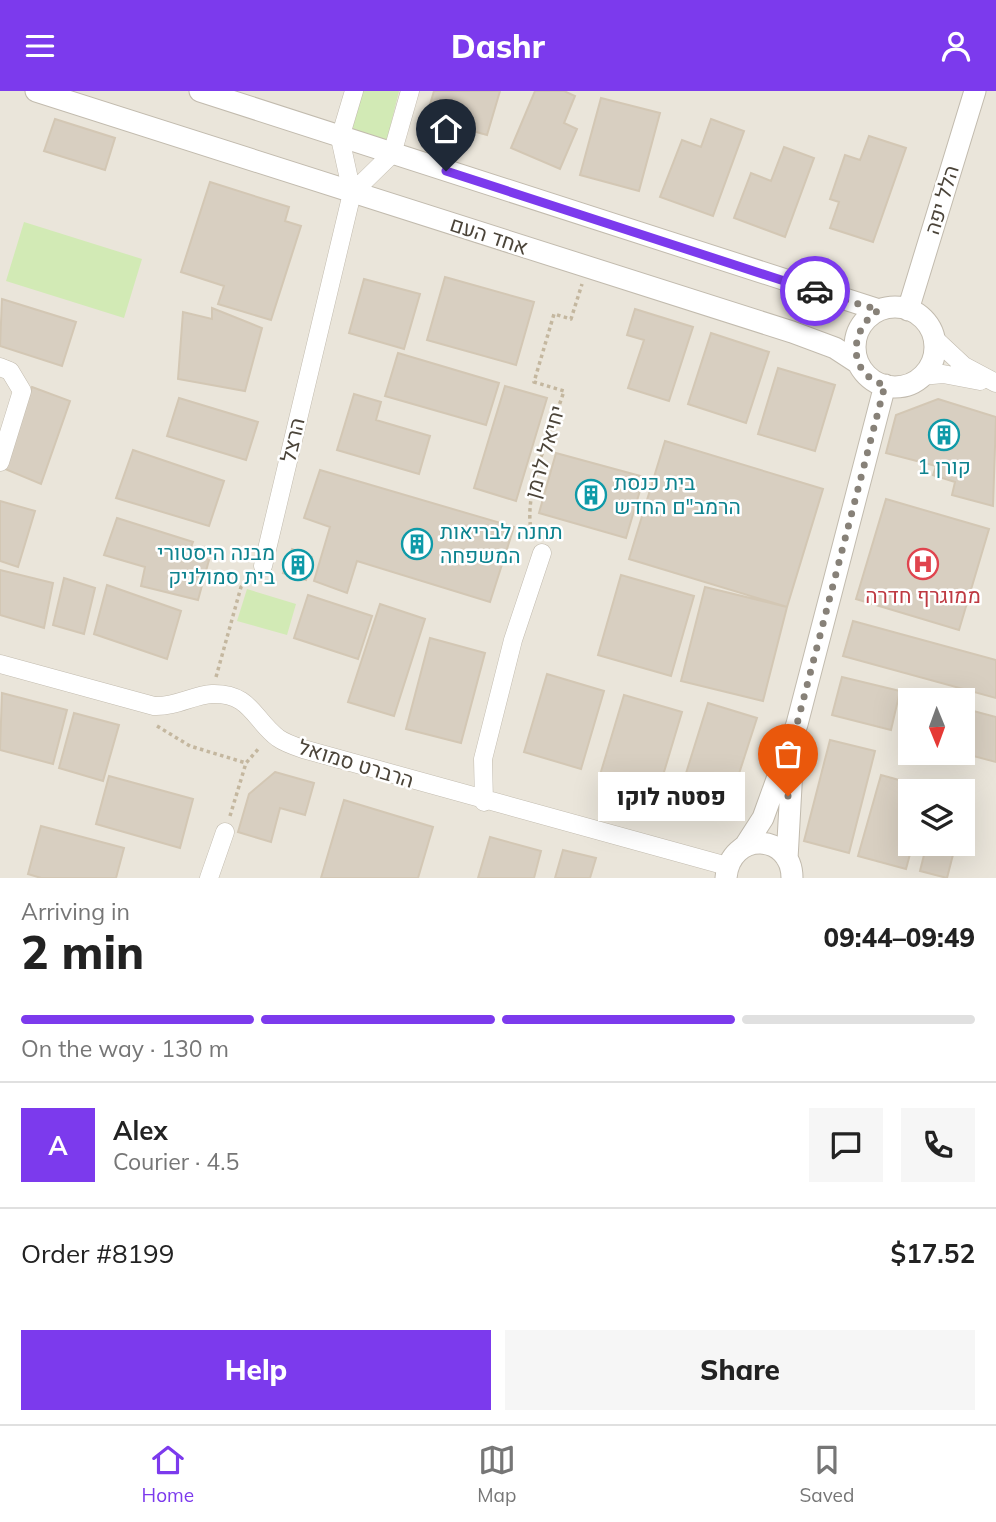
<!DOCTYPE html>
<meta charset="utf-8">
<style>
body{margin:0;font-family:Mulish,Heebo,sans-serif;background:#f6f6f6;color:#222;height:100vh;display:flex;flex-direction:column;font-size:26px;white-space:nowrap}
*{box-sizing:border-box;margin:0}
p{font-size:23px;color:#767676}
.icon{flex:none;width:38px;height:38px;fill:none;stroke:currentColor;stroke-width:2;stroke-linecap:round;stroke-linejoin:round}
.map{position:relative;height:787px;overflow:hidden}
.side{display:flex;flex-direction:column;background:#fff;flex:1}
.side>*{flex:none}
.needle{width:46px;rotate:179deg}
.fabs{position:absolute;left:898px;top:597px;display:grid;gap:14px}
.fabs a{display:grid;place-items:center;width:77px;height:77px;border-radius:0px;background:#fff;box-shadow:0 7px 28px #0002;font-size:35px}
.pin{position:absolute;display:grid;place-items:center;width:60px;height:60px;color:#fff;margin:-72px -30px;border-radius:50% 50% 50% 0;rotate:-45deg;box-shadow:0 0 7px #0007}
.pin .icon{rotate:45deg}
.courier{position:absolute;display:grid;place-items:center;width:70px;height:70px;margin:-35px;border:5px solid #7c3aed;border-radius:50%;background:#fff;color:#222;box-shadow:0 2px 9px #0007}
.bubble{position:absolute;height:49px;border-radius:0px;background:#fff;box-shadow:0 7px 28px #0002;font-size:23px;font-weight:800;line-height:49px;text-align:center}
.overview em{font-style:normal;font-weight:800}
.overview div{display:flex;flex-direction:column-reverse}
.overview{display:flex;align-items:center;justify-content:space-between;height:119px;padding:0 21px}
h1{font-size:46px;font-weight:800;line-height:52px}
.bar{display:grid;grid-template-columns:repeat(4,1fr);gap:10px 7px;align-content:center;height:84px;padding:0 21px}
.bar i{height:9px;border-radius:5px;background:#e0e0e0}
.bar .selected{background:#7c3aed}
.bar p{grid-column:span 4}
.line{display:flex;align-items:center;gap:18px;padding:0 21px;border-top:2px solid #e0e0e0}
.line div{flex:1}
.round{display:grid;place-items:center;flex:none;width:74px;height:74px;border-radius:0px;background:#f6f6f6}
.primary-button{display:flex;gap:14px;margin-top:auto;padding:14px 21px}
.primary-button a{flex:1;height:80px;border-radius:0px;background:#7c3aed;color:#fff;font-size:28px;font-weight:800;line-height:80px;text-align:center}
.primary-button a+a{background:#f6f6f6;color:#222}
header{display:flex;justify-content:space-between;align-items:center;height:91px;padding:0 21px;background:#7c3aed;color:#fff;font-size:32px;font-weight:800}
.menu{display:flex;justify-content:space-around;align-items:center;height:98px;border-top:2px solid #e0e0e0;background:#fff;font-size:19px;color:#767676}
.menu a{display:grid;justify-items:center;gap:4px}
.menu .selected{color:#7c3aed}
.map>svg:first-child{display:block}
.residential{fill:#eae5da;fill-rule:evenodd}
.green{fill:#d2eab5}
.building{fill:#d8cfc1;stroke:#d3c7b4;stroke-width:2}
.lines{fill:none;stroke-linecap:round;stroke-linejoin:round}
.minor-casing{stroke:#c2bbae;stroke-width:19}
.tertiary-casing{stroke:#c2bbae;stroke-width:23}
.path{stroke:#c4b79f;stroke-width:3.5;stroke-dasharray:3.5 3.5;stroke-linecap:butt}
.minor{stroke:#fff;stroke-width:18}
.tertiary{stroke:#fff;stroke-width:21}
.done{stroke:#878178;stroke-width:7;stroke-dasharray:0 12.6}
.route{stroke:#7c3aed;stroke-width:9}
.labels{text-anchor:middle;stroke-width:5;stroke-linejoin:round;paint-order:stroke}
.street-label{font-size:21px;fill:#4b4439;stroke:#fff}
.culture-label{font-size:21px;fill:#0d838f;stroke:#fff;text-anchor:start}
.health-label{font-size:21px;fill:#be3a42;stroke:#fff}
</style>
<header><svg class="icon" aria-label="menu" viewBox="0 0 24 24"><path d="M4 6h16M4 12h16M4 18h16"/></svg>Dashr<svg class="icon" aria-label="person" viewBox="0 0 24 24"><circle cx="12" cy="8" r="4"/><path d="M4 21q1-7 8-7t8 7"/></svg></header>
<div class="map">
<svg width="996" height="787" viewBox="0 0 996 787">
<rect width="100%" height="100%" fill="#f6f3ec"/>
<path class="residential" d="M0,0h996v787h-996zM910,609h52v53h-52zM910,700h52v52h-52z"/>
<path class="green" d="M363,0h36l-13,53 -35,-11z
M24,131l118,37 -18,59 -118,-37z
M247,498l49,15 -9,31 -50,-14z"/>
<path class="building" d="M434,0h66l-13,44 -61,-17z
M535,0h29l11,5 -11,27 13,6 -17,40 -49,-21z
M601,7l59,15 -21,78 -59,-16z
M55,28l60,19 -10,32 -61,-19z
M711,28l33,12 -31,85 -53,-19 22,-57 19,7z
M869,45l37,12 -33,94 -43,-14 9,-26 -9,-3 15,-44 15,5z
M784,56l30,11 -29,79 -51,-19 17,-45 20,8z
M210,91l79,25 -4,14 16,5 -30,94 -53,-16 6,-18 -43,-14z
M445,186l89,25 -18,63 -89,-25z
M364,188l56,15 -16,55 -55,-16z
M2,208l74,23 -14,44 -62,-20z
M212,217l50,20 -17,63 -67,-12 5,-67 29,7z
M635,218l58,18 -24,74 -41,-13 16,-48 -17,-5z
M711,242l58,19 -23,71 -58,-19z
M398,262l101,30 -13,42 -101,-29z
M778,277l57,17 -20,66 -57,-17z
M505,295l42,12 -31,103 -42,-13z
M32,296l38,14 -29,83 -36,-15z
M354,303l27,8 -5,18 54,16 -11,38 -82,-24z
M179,307l79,24 -12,38 -79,-24z
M938,308l58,18 -3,89 -41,-11 3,-13 -22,-7 3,-9 -50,-13 10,-38z
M665,350l158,48 -36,118 -158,-48z
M133,359l91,31 -15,45 -93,-28z
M556,362l88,24 -18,61 -87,-25z
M320,379l194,57 -24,75 -133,-41 -10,32 -33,-12 16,-54 -26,-9z
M886,408l103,30 -30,101 -103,-31z
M0,410l35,10 -17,56 -18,-6z
M117,427l76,24 -3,8 19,10 -11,40 -57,-14 4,-19 -41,-12z
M292,458l20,8 -6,23 -23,-7z
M0,479l53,13 -9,45 -44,-13z
M621,484l73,21 -23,80 -73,-21z
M64,487l31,10 -11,46 -31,-9z
M107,494l74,26 -14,48 -73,-25z
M705,496l82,20 -24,94 -82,-20z
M308,504l64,21 -14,43 -64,-21z
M380,513l45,15 -31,97 -46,-14z
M853,530l143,39v38l-153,-42z
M430,547l55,15 -24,90 -55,-14z
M547,583l57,17 -23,78 -57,-17z
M842,586l58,14 -9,39 -59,-15z
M2,602l65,17 -14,54 -53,-14z
M624,604l58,17 -24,80 -58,-17z
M708,612l49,15 -32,99 -48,-15z
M962,617l34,9v45l-34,-9z
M74,622l45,12 -16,56 -44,-13z
M830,649l45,11 -26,102 -45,-12z
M275,681l39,11 -9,32 -25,-7 -9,34 -33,-10 11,-38z
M881,684l47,13 -1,3h-17v52h3l-7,26 -48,-13z
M109,685l84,23 -13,49 -84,-24z
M344,709l89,27 -15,51h-97z
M41,735l83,22 -8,30h-75l-13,-4z
M490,746l51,14 -7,27h-56z
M927,752h29l-9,35 -27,-7z
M563,759l33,8 -6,20h-35z"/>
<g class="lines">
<g class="minor-casing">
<path id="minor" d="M352,102l40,-39 18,-63
M934,247l30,28 32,17
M0,276l10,4 12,20 -22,71
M921,285l22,-2 37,7
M263,475l89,-373 -12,-55 14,-47
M0,573l154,42c22,1 39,-11 58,-12 39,-1 41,25 66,44 7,5 16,8 25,11l424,117
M484,711l-1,-43 30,-119 29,-87
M209,787l16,-46"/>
</g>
<g class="tertiary-casing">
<path id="tertiary" d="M36,0l756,241 43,16 23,15
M200,0l679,219
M855 256a40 40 0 1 1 80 0a40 40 0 1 1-80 0Z
M908,219l67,-219
M745,755l18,-28 34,-94 88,-339
M787,768l5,-91
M726,787c4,-48 66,-45 66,0"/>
</g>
<path class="path" d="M534,448c-16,-37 18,-110 30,-148l-30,-9 20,-68 17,5 11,-35
M216,586l25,-90 11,-10
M157,635l33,20 56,17
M230,725l16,-53 14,-16"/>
<use href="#minor" class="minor"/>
<use href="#tertiary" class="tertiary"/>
</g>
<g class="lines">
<path class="done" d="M788,705l9,-72 88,-339c-39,-11 -36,-56 -6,-75l-64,-19"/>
<path class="route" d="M446,80l369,120"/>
</g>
<defs>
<g id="building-ring" transform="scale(1.575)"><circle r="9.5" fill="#fff" stroke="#0f9aa8" stroke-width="1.5"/><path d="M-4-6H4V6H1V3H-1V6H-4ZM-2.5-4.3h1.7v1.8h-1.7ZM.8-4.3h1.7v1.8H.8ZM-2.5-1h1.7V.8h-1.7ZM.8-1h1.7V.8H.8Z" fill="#0f9aa8"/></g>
<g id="hospital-ring" transform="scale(1.575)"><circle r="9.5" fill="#fff" stroke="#e0444e" stroke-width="1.5"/><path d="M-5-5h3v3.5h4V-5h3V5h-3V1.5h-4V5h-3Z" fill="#e0444e"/></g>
</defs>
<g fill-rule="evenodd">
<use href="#building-ring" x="944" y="344"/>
<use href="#building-ring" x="591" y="404"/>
<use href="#building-ring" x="417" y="453"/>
<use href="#hospital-ring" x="923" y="473"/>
<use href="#building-ring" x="298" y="474"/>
</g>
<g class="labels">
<g class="street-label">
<text transform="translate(942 109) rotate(-73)" y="7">הלל יפה</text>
<text transform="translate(489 145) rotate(18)" y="7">אחד העם</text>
<text transform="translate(293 349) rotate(-77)" y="7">הרצל</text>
<text transform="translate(545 361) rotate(-74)" y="7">יחיאל לרמן</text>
<text transform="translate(356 673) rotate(17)" y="7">הרברט סמואל</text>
</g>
<g class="culture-label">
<text x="944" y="383" text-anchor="middle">קורן 1</text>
<text x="614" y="399">בית כנסת<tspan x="614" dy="24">הרמב"ם החדש</tspan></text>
<text x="440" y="448">תחנה לבריאות<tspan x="440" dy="24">המשפחה</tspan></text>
<text x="275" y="469" text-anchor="end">מבנה היסטורי<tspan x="275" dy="24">בית סמולניק</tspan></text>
</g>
<g class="health-label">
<text x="923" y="512">ממוגרף חדרה</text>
</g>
</g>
</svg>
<div class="fabs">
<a><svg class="needle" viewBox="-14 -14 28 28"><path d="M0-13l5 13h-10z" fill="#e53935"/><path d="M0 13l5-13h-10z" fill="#767676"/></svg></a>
<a><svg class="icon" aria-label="layers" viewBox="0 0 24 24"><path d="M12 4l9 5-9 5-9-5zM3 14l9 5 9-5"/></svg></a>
</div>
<div class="pin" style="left:788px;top:705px;background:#ea580c"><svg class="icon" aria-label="bag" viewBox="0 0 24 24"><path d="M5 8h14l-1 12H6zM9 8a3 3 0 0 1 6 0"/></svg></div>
<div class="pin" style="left:446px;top:80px;background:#1f2937"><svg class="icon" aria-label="home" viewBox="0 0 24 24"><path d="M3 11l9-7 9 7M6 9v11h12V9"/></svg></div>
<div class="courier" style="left:815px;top:200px"><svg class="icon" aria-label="car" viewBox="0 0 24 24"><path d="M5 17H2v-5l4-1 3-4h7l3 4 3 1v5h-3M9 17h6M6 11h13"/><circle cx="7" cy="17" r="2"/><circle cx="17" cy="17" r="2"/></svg></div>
<div class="bubble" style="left:598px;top:681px;width:147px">פסטה לוקו</div>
</div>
<section class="side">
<div class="overview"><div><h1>2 min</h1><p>Arriving in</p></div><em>09:44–09:49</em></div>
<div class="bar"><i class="selected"></i><i class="selected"></i><i class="selected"></i><i></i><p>On the way · 130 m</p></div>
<div class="line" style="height:126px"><b class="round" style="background:#7c3aed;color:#fff">A</b><div><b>Alex</b><p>Courier · 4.5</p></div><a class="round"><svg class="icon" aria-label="chat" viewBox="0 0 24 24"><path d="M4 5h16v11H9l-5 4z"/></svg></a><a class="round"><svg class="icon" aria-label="phone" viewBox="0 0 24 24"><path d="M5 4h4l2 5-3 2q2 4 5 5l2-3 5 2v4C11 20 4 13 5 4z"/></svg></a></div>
<div class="line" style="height:91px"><div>Order #8199</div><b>$17.52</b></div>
<div class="primary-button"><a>Help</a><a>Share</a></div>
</section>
<nav class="menu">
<a class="selected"><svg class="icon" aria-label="home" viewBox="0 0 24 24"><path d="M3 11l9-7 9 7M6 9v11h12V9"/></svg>Home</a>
<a><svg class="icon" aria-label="map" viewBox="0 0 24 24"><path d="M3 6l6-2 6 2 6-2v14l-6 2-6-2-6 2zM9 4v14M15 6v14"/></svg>Map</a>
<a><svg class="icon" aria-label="saved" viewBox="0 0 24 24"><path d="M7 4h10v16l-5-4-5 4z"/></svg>Saved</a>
</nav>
